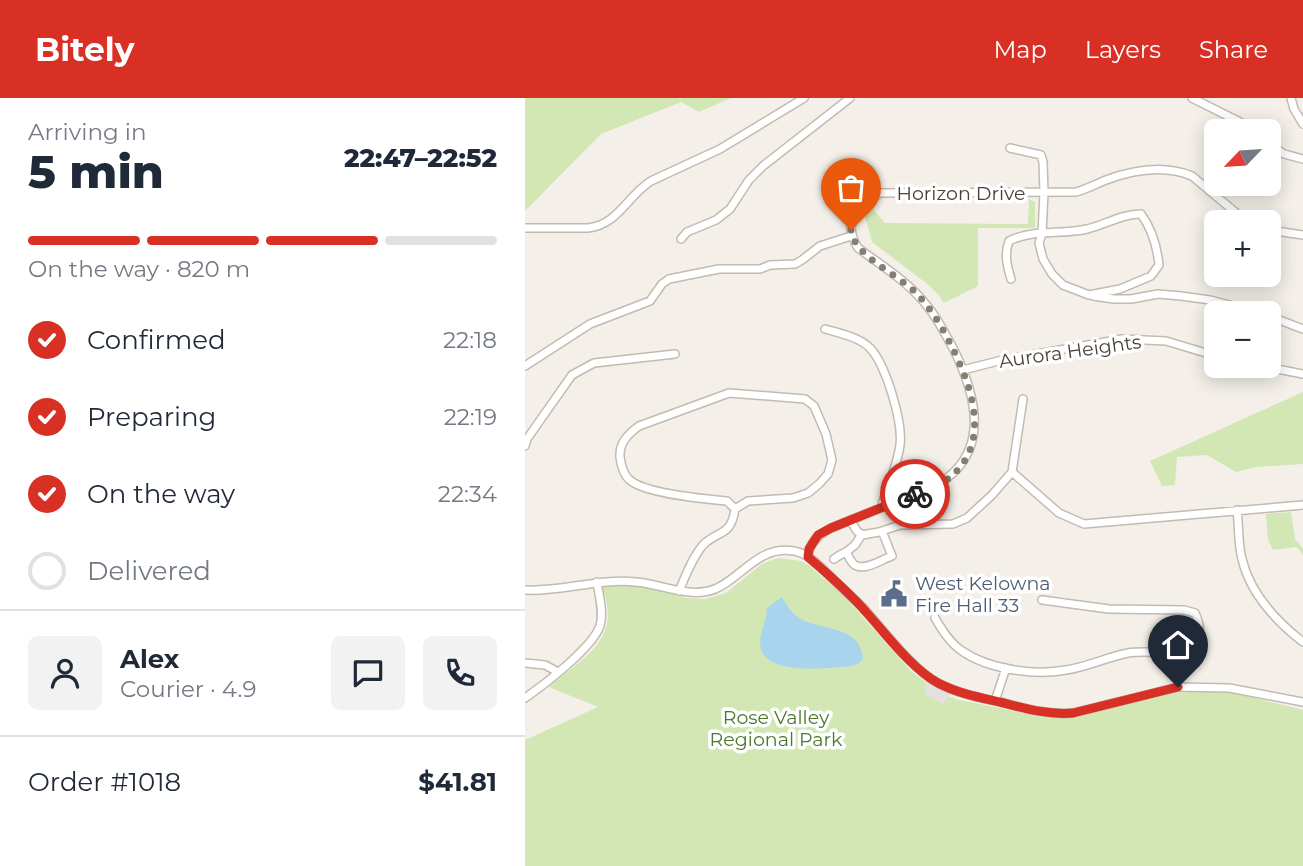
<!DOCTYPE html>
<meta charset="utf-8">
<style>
body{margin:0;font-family:Montserrat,sans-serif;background:#f2f2f3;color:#1f2937;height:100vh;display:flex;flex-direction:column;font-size:26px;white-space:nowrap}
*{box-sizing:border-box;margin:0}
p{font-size:23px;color:#747a83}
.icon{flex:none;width:38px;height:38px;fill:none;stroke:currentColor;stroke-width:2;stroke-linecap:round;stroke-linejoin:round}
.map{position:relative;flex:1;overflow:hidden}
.drawer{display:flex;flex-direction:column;background:#fff;width:525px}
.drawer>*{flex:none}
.needle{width:46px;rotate:245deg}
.tools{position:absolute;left:679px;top:21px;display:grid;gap:14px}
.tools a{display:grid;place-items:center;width:77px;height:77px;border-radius:10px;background:#fff;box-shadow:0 4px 18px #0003;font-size:35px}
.pin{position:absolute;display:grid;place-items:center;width:60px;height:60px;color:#fff;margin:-72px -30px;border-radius:50% 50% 50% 0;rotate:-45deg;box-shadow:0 0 7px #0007}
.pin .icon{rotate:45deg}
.courier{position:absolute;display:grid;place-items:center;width:70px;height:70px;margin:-35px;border:5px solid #d93025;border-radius:50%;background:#fff;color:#222;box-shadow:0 2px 9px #0007}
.head em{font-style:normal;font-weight:800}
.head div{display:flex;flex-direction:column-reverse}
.head{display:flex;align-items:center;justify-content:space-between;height:119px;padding:0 28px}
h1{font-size:46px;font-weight:800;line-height:52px}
.bar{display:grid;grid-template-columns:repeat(4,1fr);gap:10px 7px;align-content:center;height:84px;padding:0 28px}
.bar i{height:9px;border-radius:5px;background:#e0e1e3}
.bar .on{background:#d93025}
.bar p{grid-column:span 4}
.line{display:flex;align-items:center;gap:18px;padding:0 28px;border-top:2px solid #e0e1e3}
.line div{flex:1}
.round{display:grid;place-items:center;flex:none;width:74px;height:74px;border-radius:10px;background:#f2f2f3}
ol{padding:0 28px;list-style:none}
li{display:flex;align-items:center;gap:21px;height:77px}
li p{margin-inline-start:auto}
li .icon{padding:7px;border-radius:50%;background:#d93025;color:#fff;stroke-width:4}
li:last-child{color:#747a83}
li i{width:38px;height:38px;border:4px solid #e0e1e3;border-radius:50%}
header{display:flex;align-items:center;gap:42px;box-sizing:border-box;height:98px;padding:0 35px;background:#d93025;color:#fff}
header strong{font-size:33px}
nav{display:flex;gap:38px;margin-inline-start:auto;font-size:24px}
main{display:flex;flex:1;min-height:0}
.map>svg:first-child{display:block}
.green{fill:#d2e7b4}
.parking{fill:#e3e1de}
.water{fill:#a8d4ee}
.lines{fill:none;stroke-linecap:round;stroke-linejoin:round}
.minor-casing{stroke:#c2bbaf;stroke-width:10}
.minor{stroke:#fff;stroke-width:7}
.done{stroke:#847e76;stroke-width:7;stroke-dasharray:0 12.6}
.route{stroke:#d93025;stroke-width:9}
.labels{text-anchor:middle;stroke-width:7;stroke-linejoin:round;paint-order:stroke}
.street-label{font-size:19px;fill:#484138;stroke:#fff}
.service-label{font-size:19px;fill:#4e5e75;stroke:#fff;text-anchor:start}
.park-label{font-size:19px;fill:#4c782c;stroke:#fff}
</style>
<header>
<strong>Bitely</strong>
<nav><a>Map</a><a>Layers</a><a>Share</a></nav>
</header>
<main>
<section class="drawer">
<div class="head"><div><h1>5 min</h1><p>Arriving in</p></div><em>22:47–22:52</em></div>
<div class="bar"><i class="on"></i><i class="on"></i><i class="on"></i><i></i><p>On the way · 820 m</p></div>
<ol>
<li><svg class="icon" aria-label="check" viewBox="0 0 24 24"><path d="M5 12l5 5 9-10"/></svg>Confirmed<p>22:18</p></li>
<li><svg class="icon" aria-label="check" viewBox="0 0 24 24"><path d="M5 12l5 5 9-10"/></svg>Preparing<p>22:19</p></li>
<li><svg class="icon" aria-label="check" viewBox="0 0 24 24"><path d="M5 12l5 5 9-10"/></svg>On the way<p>22:34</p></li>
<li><i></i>Delivered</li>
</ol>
<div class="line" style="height:126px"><a class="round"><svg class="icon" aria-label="person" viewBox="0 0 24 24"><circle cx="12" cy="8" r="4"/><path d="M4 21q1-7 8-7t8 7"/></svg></a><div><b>Alex</b><p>Courier · 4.9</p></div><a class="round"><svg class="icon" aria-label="chat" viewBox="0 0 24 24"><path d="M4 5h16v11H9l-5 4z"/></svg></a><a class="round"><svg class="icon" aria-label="phone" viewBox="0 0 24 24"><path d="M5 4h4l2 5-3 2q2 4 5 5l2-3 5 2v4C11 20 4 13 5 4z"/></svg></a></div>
<div class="line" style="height:91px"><div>Order #1018</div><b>$41.81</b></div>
</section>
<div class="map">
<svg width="778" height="768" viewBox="0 0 778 768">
<rect width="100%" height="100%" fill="#f4f0e9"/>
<path class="green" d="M0,0h206l-32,14 -18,-10 -80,32 -76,77z
M504,101l6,3v26h-57v58l-34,17 -6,-9 -12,-11 -54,-41 -7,-25 3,-14 17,20 143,1z
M778,294v72l-46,3 -21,5 -29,-17 -30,2 -2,28 -13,1 -12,-25z
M766,414l4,27 8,10v6l-6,-8 -24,3 -5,-10 -2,-26z
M253,460l23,3 9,5 35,31 67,75 27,20 16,7 79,16 30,3 19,-2 61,-17 32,-6 29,-2 25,1 73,18v156h-778v-126l73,-33 -49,-20c37,-32 76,-49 51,-104l59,5 27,10 19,1 21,-6 36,-29z
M650,519c13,1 20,9 15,21l-6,6 -11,1z"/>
<path class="parking" d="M401,581l25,14 -8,11 -18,-9z"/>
<path class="water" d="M257,499c5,9 10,17 19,22 21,12 60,6 62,40l-5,5 -6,2c-20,2 -79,9 -90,-14 -6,-14 5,-30 5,-44z"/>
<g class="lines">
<g class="minor-casing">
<path id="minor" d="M667,0l48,24 15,9
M766,0l3,11 9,15
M744,45l15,11 19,5
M485,50l31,7 2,7 1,30 -2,42 -3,9 4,16 9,15 11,11 26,10 31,-6 31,-13 8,-11c-2,-19 -7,-36 -18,-51 -20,0 -36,11 -54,15 -25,6 -55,0 -78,12 -5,13 -2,25 2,38
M0,130h63c30,-3 40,-33 63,-47l69,-32 84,-51
M744,132l34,5
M156,141l6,-7 29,-12 14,-11 19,-29 14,-14 87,-68
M568,198l21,3h17l27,-5 23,2 29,4 50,13
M744,218l34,13
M300,231c14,4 34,8 45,19 16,17 33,74 30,97 -3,22 -13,42 -19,63
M0,268l65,-42 60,-23 12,-17 7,-5 50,-10h41l10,-4 25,-1 7,-4 18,-14 31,-10
M737,268l41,8
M438,272l39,-10 120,-21 44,2 50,15
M204,295l76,6 9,7 12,28 6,26 -4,14 -9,10 -11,9 -15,5 -45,3 -13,8 -8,-8c-22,-2 -79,-7 -96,-20 -7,-5 -10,-16 -11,-24 -1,-14 8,-23 19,-31z
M0,348l2,-7 21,-30 24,-34 22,-12 81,-9
M487,374l47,41 25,11 219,-19
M712,412c2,16 1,34 5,49 8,34 34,62 61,83
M325,422l7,11 5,4 17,-3 21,-7 53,-1 14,-6 25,-23 20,-23 11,-73
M321,454l9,-7 7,-11
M283,459c1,-15 11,-22 23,-29l104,-42c57,-32 42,-90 18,-138 -8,-14 -15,-29 -25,-41 -19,-25 -46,-41 -70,-59 -16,-26 -2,-43 22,-55l196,-1c11,-3 20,-8 30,-12 27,-10 59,-15 86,-4l55,46
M309,461l6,-4 6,-3c3,5 6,13 11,14 10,4 26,-7 35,-10l-10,-25
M0,492c37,2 73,-12 111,-8 25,2 54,17 79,7 27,-11 43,-44 79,-38 18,3 33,23 46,35 9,9 19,17 27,26 19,22 46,57 71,71 21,11 44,15 66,20 23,6 45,12 69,10l105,-26 51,1 74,14
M154,493c7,-16 13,-33 24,-46 15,-15 28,-8 32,-36
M410,520c7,12 15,25 27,33 26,18 72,25 104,19 21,-3 41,-13 62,-17 16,-3 52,3 64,-6 11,-8 8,-23 3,-34l-11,-3 -75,-1 -67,-9
M0,565l20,2 13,7
M0,600c19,-13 67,-50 75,-72 4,-13 -1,-31 -3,-44
M470,603l11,-33"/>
</g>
<use href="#minor" class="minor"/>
</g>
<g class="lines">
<path class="done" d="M326,132c2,25 46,44 64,62 15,15 26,33 36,53 20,40 42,98 -2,133 -10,7 -23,11 -34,16"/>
<path class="route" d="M390,396l-84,34 -13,7 -9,14 -1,8c20,17 41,35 58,55 20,22 46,57 72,71 21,11 44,15 66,20 23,6 45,12 69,10l105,-26"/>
</g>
<defs>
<g id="civic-bare" transform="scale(2.1)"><path d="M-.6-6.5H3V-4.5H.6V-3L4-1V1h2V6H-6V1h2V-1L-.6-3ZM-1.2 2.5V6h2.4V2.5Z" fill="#5c6f8a" stroke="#fff" stroke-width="2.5" paint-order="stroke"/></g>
</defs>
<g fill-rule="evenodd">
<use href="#civic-bare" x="369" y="496"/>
</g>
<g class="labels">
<g class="street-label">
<text x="436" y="102">Horizon Drive</text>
<text transform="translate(545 253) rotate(-8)" y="7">Aurora Heights</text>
</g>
<g class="service-label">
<text x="390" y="492">West Kelowna<tspan x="390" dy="22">Fire Hall 33</tspan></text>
</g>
<g class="park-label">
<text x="251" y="626">Rose Valley<tspan x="251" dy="22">Regional Park</tspan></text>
</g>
</g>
</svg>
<div class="tools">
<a><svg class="needle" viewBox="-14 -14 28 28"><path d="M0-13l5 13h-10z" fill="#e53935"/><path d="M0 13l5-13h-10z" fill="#747a83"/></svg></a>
<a>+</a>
<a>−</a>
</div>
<div class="pin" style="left:326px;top:132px;background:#ea580c"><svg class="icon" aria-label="bag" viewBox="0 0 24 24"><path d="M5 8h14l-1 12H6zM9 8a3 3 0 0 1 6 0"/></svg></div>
<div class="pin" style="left:653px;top:589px;background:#1f2937"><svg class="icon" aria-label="home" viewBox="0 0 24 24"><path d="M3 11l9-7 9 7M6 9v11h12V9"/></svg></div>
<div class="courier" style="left:390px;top:396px"><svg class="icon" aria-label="bike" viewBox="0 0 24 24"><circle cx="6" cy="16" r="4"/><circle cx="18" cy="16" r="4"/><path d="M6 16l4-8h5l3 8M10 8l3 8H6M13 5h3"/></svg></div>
</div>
</main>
